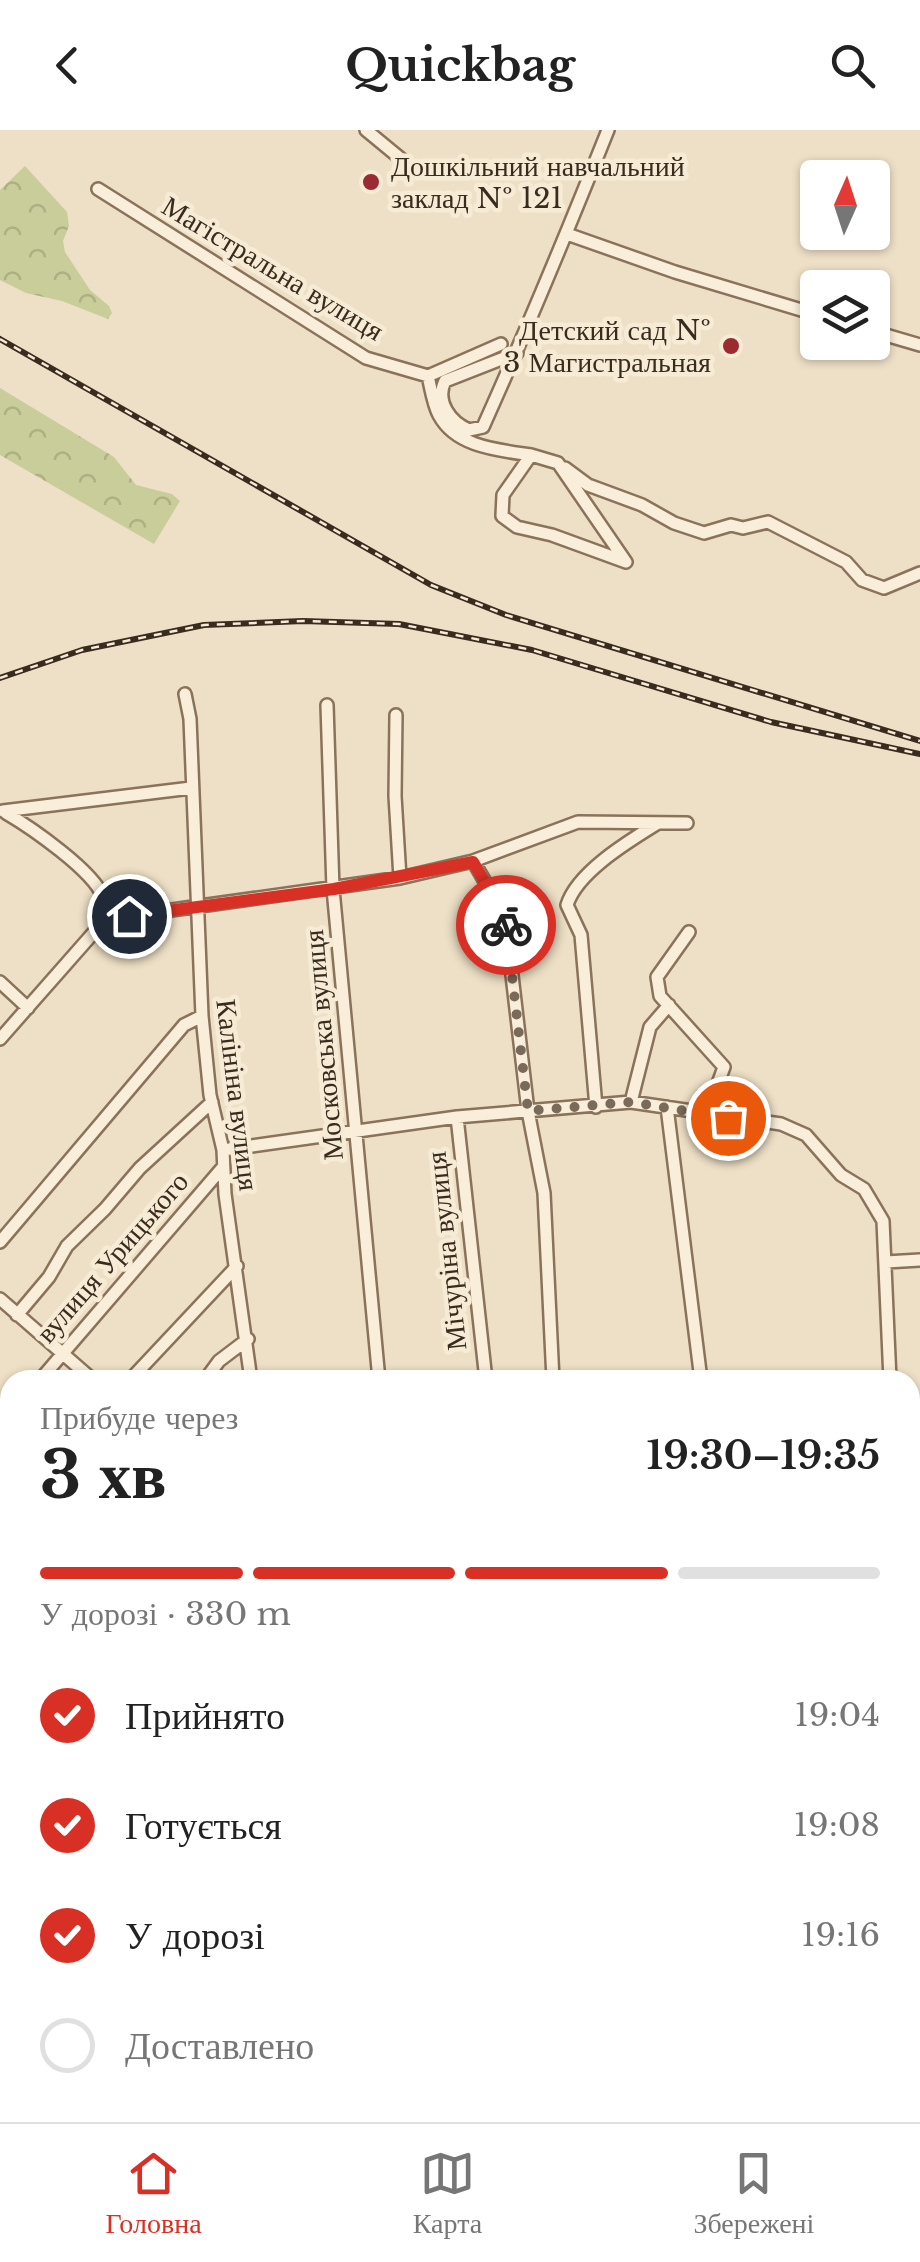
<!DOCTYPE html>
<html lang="uk">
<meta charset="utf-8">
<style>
body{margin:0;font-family:"Libre Baskerville",serif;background:#f2f2f2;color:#222;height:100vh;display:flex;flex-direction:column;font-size:38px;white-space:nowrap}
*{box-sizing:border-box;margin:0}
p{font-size:32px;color:#767676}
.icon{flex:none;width:55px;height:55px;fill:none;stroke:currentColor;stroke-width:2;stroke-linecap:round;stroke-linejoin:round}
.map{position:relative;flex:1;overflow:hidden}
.side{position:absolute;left:0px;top:1240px;width:920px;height:752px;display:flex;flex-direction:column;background:#fff;border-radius:30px 30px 0 0;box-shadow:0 2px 8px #0004}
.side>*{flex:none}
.needle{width:65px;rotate:3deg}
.tools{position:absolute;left:800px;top:30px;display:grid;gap:20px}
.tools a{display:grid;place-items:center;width:90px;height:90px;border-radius:10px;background:#fff;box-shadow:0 2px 8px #0004;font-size:50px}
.pin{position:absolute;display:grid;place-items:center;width:85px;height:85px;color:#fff;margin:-42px;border:5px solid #fff;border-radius:50%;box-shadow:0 2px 10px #0007}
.courier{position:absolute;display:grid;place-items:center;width:100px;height:100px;margin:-50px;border:8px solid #d93025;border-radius:50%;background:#fff;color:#222;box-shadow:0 2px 12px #0007}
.headline em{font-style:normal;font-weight:800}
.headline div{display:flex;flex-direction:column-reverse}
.headline{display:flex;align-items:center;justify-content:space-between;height:170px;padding:0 40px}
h1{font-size:65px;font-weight:800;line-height:75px}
.bar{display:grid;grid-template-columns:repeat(4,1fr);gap:15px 10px;align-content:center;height:120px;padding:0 40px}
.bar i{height:12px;border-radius:8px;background:#e0e0e0}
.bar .current{background:#d93025}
.bar p{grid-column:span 4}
ol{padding:0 40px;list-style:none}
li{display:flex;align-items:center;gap:30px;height:110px}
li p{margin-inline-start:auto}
li .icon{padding:10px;border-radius:50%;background:#d93025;color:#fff;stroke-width:4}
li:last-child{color:#767676}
li i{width:55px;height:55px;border:5px solid #e0e0e0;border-radius:50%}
header{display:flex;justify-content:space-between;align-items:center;height:130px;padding:0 40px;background:#fff;font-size:45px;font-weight:800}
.dock{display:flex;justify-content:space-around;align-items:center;height:140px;border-top:2px solid #e0e0e0;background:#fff;font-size:28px;color:#767676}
.dock a{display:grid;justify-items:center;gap:5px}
.dock .current{color:#d93025}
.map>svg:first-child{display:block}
.forest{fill:url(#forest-crowns)}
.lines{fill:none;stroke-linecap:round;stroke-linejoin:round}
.minor-casing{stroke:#8a725b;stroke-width:16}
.minor{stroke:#f9eed9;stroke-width:11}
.rail-casing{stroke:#3a2b1f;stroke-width:6}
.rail{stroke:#f6ebd5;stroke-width:2.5;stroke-dasharray:8;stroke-linecap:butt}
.done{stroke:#796a59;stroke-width:10;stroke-dasharray:0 18}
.route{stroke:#d93025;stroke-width:12}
.poi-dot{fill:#992b31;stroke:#f6ebd5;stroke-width:4}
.labels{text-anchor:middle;stroke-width:9;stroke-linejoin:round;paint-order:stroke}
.poi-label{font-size:28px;fill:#3a2b1f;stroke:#f6ebd5;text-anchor:start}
.street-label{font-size:28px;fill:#3a2b1f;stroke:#f6ebd5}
</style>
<header><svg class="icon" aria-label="back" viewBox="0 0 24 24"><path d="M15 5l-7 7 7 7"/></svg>Quickbag<svg class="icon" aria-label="search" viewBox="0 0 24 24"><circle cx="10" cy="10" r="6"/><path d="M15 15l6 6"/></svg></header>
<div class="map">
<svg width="920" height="1992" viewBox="0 0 920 1992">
<defs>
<pattern id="forest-crowns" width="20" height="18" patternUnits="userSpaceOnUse" patternTransform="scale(2.5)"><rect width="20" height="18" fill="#c9cd99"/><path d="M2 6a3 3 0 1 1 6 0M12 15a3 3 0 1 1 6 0" fill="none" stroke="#adb083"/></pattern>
</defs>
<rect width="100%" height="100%" fill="#eee0c6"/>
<path class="forest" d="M25,36l42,46 2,14 -6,15 2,11 25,38 19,16 3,7 -4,6 -46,-18 -36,-8 -26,-13v-90z
M0,258l114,69 22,28 36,9 8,7 -26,43 -154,-89z"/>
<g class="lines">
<g class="minor-casing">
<path id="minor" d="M366,0l40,33
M98,59l268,169 62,18 73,-32
M567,104l108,38 143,43
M872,201l48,14
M517,223l-72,28c-10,20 5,41 24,49l14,-3c44,-98 85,-197 125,-297
M428,246c3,12 5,28 11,39 17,32 59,35 92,40l-28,40 -1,21 15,11 35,8 74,27 -68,-99 -27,-8
M565,338l23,17 54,20 32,18 30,10 27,-8 12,3 25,-6 78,40 16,18 22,8 36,-15
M185,564l5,25 12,297 8,79 13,55 2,44 26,186
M327,575l6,184 46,491
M396,585l-1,81 5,82
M3,681l188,-23
M473,731l32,55 23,195 16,82 9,187
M104,785l25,1 271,-38 73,-17 105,-39 109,1
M689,802l-32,45 3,19 64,71 -17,47
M0,852l28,26
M0,909l103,-117c1,-8 2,-17 0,-25 -9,-26 -73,-70 -97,-84
M631,972l19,-75 19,-22
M596,977l-15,-172 -14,-30c10,-33 62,-64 91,-82
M667,977l34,273
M457,987l29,263
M223,1020l234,-33 174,-15 150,22 25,11 35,40 23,14 19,32 7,159
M0,1112l184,-217 18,-9
M886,1132l34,-2
M0,1169l93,81
M17,1185l32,-38 18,-31 38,-37 35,-41 72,-66
M40,1250l183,-213
M130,1250l107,-114
M205,1250l14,-19 29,-22
M0,1297l10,-12
M0,1361l10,9
M910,1489l10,-1
M0,1530l10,9
M910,1571l10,122
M0,1701l10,-12
M0,1708l10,9
M910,1916l10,-2
M317,1982l11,10
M604,1982l1,10
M784,1982l1,10
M458,1992v-10"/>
</g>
<use href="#minor" class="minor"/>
<g class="rail-casing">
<path id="rail" d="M0,209l431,246 75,30 414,126
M0,548l82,-28 122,-25 99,-4 96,3 133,26 239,72 149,32"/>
</g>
<use href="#rail" class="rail"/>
</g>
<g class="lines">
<path class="done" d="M506,795l22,186 103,-9 97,16"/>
<path class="route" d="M129,786l205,-27 139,-27 32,54 1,9"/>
</g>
<g class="poi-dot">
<circle cx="371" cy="52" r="10"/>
<circle cx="731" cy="216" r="10"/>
</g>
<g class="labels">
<g class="poi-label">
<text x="391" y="46">Дошкільний навчальний<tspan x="391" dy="32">заклад № 121</tspan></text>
<text x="711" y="210" text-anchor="end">Детский сад №<tspan x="711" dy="32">3 Магистральная</tspan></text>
</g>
<g class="street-label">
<text transform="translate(273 138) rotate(31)" y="10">Магістральна вулиця</text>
<text transform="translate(323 915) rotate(-95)" y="10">Московська вулиця</text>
<text transform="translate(238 965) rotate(83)" y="10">Калініна вулиця</text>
<text transform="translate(446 1121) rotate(-96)" y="10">Мічуріна вулиця</text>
<text transform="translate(112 1127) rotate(-49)" y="10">вулиця Урицького</text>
</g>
</g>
</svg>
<div class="tools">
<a><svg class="needle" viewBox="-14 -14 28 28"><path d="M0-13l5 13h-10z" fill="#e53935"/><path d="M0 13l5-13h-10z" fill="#767676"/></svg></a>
<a><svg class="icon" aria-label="layers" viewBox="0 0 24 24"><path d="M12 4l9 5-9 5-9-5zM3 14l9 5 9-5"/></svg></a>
</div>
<div class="pin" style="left:728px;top:988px;background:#ea580c"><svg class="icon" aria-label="bag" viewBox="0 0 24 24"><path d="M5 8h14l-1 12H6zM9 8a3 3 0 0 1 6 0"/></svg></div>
<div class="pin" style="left:129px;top:786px;background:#1f2937"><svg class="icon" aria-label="home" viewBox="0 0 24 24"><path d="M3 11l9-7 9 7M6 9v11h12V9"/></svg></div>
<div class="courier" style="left:506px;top:795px"><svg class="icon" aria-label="bike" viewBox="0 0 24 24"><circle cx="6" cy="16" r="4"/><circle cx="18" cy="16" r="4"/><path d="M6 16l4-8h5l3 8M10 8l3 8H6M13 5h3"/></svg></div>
<section class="side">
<div class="headline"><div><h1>3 хв</h1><p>Прибуде через</p></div><em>19:30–19:35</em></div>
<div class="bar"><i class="current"></i><i class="current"></i><i class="current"></i><i></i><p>У дорозі · 330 m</p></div>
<ol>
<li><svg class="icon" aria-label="check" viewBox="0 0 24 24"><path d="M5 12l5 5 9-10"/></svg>Прийнято<p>19:04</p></li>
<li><svg class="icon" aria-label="check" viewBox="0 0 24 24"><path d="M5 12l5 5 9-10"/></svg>Готується<p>19:08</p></li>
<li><svg class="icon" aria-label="check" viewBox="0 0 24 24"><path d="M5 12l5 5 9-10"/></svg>У дорозі<p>19:16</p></li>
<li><i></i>Доставлено</li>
</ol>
</section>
</div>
<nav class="dock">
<a class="current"><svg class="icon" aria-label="home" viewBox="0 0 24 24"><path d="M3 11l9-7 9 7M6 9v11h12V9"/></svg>Головна</a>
<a><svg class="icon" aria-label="map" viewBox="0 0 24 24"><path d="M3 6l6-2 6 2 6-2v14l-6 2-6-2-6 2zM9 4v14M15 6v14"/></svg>Карта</a>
<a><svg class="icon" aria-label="saved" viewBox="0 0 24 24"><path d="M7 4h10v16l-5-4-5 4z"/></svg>Збережені</a>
</nav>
